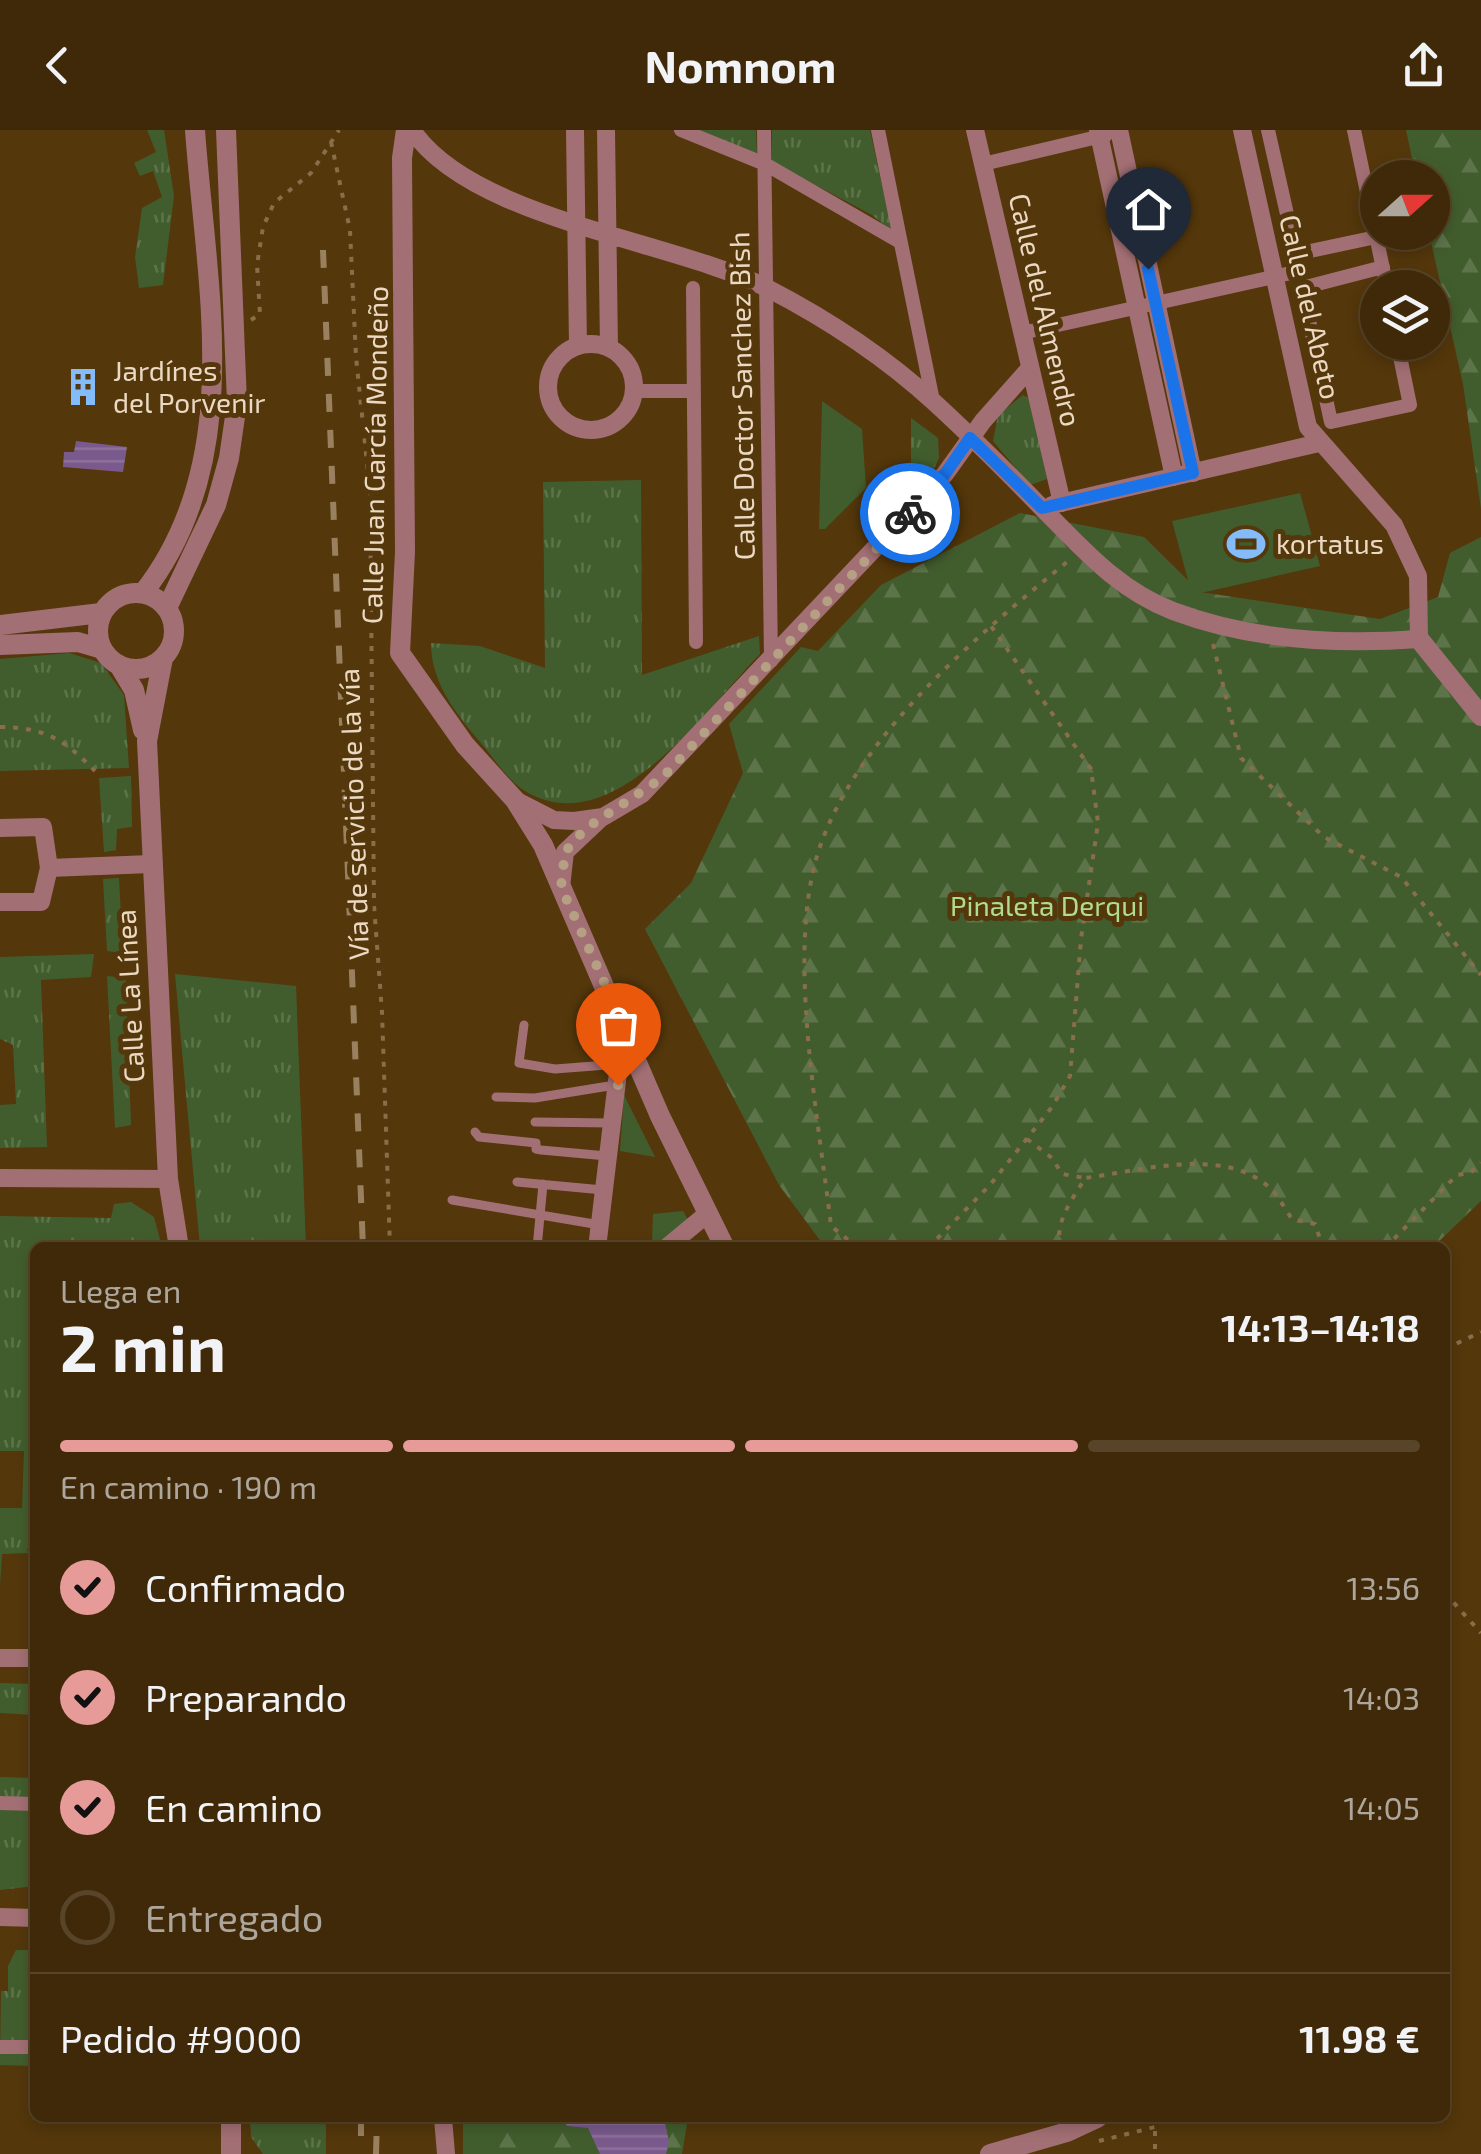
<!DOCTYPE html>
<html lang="es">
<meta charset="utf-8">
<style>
body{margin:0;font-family:"Exo 2",sans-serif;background:#463112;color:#f1f3f6;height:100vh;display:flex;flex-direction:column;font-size:38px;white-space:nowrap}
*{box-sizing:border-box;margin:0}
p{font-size:32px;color:#ada69c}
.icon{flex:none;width:55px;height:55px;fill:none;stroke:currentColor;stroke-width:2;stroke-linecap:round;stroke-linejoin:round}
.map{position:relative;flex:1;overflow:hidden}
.details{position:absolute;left:30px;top:1112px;width:1420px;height:880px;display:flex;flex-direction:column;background:#3f2908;border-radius:15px;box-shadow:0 5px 15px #0003,0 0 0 2px #584529}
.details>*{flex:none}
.needle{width:65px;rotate:69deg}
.controls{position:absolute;left:1360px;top:30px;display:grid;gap:20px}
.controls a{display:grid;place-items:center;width:90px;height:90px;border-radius:50%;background:#3f2908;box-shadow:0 5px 15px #0003,0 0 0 2px #584529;font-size:50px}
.pin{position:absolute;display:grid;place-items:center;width:85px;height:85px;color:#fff;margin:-102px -42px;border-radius:50% 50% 50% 0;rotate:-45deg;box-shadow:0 0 10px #0007}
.pin .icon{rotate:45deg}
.courier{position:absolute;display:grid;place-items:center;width:100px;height:100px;margin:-50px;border:8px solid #1a73e8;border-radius:50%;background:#fff;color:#222;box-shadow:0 2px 12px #0007}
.headline em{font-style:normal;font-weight:700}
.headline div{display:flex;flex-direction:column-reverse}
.headline{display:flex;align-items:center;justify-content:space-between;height:170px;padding:0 30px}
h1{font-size:65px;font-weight:700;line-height:75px}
.bar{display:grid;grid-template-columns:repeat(4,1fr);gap:15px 10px;align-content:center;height:120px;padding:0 30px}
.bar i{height:12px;border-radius:8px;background:#584529}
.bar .on{background:#e69b98}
.bar p{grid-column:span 4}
.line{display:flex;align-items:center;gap:25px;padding:0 30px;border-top:2px solid #584529}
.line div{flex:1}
ol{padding:0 30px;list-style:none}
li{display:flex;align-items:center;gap:30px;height:110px}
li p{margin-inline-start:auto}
li .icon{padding:10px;border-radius:50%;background:#e69b98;color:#111;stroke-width:4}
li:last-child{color:#ada69c}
li i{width:55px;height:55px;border:5px solid #584529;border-radius:50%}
header{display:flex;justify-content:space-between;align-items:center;height:130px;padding:0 30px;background:#3f2908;font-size:45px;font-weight:700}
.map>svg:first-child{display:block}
.grass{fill:url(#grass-tufts)}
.forest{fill:url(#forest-firs)}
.garden{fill:#425d2d}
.water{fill:url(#water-rules)}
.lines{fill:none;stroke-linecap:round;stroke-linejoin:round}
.path{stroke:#886f4a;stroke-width:4;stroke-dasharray:5 8;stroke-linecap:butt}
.service{stroke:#a26f74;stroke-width:9}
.pedestrian{stroke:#a26f74;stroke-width:14}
.minor{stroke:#a26f74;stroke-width:18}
.tertiary{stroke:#a26f74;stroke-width:20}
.rail{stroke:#99815f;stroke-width:6;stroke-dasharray:18 18;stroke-linecap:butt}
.done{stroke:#b6a083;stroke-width:10;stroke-dasharray:0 18}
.route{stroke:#1a73e8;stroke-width:12}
.labels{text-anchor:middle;stroke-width:10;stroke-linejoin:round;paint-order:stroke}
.street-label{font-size:28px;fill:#ebd9c3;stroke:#54370b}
.poi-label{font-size:28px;fill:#ebd9c3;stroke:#54370b;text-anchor:start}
.park-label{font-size:28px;fill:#afdc8e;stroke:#54370b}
</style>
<header><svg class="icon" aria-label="back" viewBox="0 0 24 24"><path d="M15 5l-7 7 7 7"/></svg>Nomnom<svg class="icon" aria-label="share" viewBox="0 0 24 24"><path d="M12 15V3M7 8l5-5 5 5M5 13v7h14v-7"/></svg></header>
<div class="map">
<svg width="1481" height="2024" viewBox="0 0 1481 2024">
<defs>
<pattern id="grass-tufts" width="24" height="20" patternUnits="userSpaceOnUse" patternTransform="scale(2.5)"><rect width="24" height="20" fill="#425d2d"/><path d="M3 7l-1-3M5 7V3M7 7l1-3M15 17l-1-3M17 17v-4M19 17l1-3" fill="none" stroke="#5d744a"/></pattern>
<pattern id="forest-firs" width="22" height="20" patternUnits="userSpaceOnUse" patternTransform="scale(2.5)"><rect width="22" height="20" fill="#425d2d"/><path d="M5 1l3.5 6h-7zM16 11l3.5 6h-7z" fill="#5d744a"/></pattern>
<pattern id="water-rules" width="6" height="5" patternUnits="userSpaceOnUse" patternTransform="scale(2.5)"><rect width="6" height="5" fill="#7a5a8c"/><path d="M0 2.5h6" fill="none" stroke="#8d719b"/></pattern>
</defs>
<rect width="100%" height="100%" fill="#54370b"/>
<path class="grass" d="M147,0h17l10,66 -11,89 -24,3 -4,-31 7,-49 20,-11 -9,-26 -13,5 -6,-13 22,-11z
M687,0h69l1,25z
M772,0h98l22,101 -20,-16 -100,-53z
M1023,265l7,4 17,80 -17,6 -37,-44 5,-26z
M911,288l27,20 1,20 -8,17 -20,22z
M641,350l1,195 117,-39 1,18c-53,54 -150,194 -238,135 -13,-9 -26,-27 -36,-40 -26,-31 -55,-63 -55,-106l49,3 65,22 -2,-186z
M69,523l32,10 23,32 5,73 -129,3v-112z
M131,646l1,51 -15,2 -1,21 -12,2 -5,-74z
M119,748l4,75 -16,-2 -4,-72z
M94,824l-3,23 -50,3 6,167 -47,1v-43l16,-1 -3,-59 -13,-6v-82z
M175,844l121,12 10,261h-106z
M107,846l19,2 5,147 -16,3z
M131,1072l23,15 8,30 -127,1v300h-8l1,5 -26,1 -2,31v-77h22l2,-57h-24v-235l111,2 3,-14z
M683,1081l5,9 -33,27 -17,1v-6l14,1 1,-29z
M0,1553l35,1v31l-35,-2z
M0,1647l35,1v108l-35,4z
M16,1820h19v116l-35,-1 1,-74h7v-25z
M250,1988h76v36h-63l-12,-17z"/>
<path class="forest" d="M1406,0h75v379l-18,-125 -34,-151 3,-1v-54l-16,-1z
M1020,383l124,24 56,55 180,27 58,-22 12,-44 31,-16v664l-48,46h-608l-46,-62 -134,-256 46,-46 52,-110 -14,-49 72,-77 17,4 63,-66z
M463,1988h225l-6,36h-219z"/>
<path class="garden" d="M822,271l40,28 4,59 -41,41h-6z
M1300,363l20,73 -128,29 -20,-74z
M624,965l31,62 -35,-6z"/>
<path class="water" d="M76,311l51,6 -4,25 -60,-5 1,-15h10z
M562,1988h102l5,24 -3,12h-66l-12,-26 -21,-2z"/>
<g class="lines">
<path class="path" d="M331,12l19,88 6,127 14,135 4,413 8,107 8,236
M251,190l9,-6 -3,-49 6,-38 11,-24 37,-30 28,-43
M1213,514l28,114 83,79 77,40 80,98
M0,597c44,0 65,13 95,44
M1027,1009l25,19 10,16 23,4
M858,1118l-27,-22c-12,-103 -40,-249 -19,-350 25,-124 162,-238 255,-314
M928,1118l62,-63 62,-78 18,-31 11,-137 17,-116 -7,-54 -100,-143
M1061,1118c-8,-25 12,-49 24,-70 54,-7 138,-32 184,9 9,8 16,22 23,32l23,5 8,24
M1385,1118l72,-73 13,-2 11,-10
M1445,1219l36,-17
M1445,1463l36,40
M1155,1988v36
M1099,2011l56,-14"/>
<path class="service" d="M524,895l-5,38 36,6 65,-5
M496,967l39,1 80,-13
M535,992l76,1
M475,1002l4,5 57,6v6l5,1 66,6
M517,1052l86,8
M452,1070l148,25
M537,1118l6,-64"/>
<path class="pedestrian" d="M681,0l84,34 135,78
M764,0l7,531
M878,0l55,271
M1268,0l28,124 80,-17
M1354,0l33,158
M983,34l123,-29
M1383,137l-81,21 29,134 79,-17 -13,-63
M693,158l3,354
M1022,203l278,-62
M634,261h59
M0,1673l35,1
M0,1917h35"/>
<path class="minor" d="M412,0c60,89 259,110 355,158 60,31 118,69 168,115 37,34 73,70 108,106 40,40 75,81 130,102 77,29 165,34 246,28l-1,-63 -24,-51 -86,-98 -66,-297
M575,0l3,216
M606,0l3,218
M975,0l87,373
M1098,0l76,347
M1119,0l74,343
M548 257a43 43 0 1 1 86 0a43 43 0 1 1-86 0Z
M1052,375l267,-62
M515,670l39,20 20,1 29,-4 39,-23 303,-320 38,-53 47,-53
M0,698l43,-1 6,41 -8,34h-41
M49,738l102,-4
M561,757l4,-35 35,-33
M0,1048l168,1
M597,1118l26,-217
M666,1118l41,-34
M0,1528h35
M0,1787l35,1
M443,1988l3,36"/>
<path class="tertiary" d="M406,0l-4,28 3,394 -5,101 65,92 50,55 28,45 117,271 65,132
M98 501a38 38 0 1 1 76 0a38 38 0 1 1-76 0Z
M143,463c104,-132 63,-308 52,-463
M167,478l49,-103 13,-47 8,-55 -11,-273
M0,495l101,-12
M1419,509l62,77
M0,515l78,-3 24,7
M163,528l-16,83 21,438 11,69
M119,535l15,25 9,40
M231,1988v36
M990,2024l77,-22 30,-14"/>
<path class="rail" d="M323,120l40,998
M361,1988v36
M376,2024l1,-36"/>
</g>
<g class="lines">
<path class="done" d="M618,955l6,-59 -63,-139 4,-35 20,-23 77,-51 248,-265"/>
<path class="route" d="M910,383l35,-39 25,-36 72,70 151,-35 -45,-204"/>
</g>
<defs>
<g id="building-bare" transform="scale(3)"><path d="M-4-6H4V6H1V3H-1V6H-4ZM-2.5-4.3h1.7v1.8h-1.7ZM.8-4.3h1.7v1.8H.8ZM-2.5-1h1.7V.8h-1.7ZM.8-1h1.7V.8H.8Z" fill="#84bbfb" stroke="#54370b" stroke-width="2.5" paint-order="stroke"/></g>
<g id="stadium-bare" transform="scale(3)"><path d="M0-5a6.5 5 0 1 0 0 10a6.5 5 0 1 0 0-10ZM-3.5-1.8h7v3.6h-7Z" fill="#84bbfb" stroke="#54370b" stroke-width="2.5" paint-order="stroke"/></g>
</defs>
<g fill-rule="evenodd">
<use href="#building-bare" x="83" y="257"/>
<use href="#stadium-bare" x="1246" y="414"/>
</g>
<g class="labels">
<g class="street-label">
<text transform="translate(1310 177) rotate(77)" y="10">Calle del Abeto</text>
<text transform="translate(1045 180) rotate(77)" y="10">Calle del Almendro</text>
<text transform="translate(742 266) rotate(-91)" y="10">Calle Doctor Sanchez Bish</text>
<text transform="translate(375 325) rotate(-89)" y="10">Calle Juan García Mondeño</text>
<text transform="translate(354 684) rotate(-92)" y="10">Vía de servicio de la vía</text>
<text transform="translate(130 866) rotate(-93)" y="10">Calle La Línea</text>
</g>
<g class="poi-label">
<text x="113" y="251">Jardínes<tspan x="113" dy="32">del Porvenir</tspan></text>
<text x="1276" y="424">kortatus</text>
</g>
<g class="park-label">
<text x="1047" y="786">Pinaleta Derqui</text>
</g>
</g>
</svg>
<div class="controls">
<a><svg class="needle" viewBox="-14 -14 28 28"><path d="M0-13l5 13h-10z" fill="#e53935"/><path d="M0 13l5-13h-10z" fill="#ada69c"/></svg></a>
<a><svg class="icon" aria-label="layers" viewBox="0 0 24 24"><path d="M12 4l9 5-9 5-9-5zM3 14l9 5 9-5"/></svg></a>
</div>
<div class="pin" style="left:618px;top:955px;background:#ea580c"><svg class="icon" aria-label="bag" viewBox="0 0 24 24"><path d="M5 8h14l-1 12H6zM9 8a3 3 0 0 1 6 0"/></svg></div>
<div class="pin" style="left:1148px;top:139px;background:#1f2937"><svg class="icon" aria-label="home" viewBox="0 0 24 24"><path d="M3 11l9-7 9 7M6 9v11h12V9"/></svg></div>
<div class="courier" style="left:910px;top:383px"><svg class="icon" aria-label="bike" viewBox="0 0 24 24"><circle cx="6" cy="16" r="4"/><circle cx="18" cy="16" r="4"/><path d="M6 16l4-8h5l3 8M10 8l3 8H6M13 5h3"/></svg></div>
<section class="details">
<div class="headline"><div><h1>2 min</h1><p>Llega en</p></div><em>14:13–14:18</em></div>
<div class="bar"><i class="on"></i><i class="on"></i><i class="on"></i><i></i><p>En camino · 190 m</p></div>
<ol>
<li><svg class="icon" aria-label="check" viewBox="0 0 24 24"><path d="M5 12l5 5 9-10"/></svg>Confirmado<p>13:56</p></li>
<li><svg class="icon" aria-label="check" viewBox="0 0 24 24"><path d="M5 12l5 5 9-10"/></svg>Preparando<p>14:03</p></li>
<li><svg class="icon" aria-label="check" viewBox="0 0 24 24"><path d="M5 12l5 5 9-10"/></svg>En camino<p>14:05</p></li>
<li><i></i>Entregado</li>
</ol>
<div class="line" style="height:130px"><div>Pedido #9000</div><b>11.98 €</b></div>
</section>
</div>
